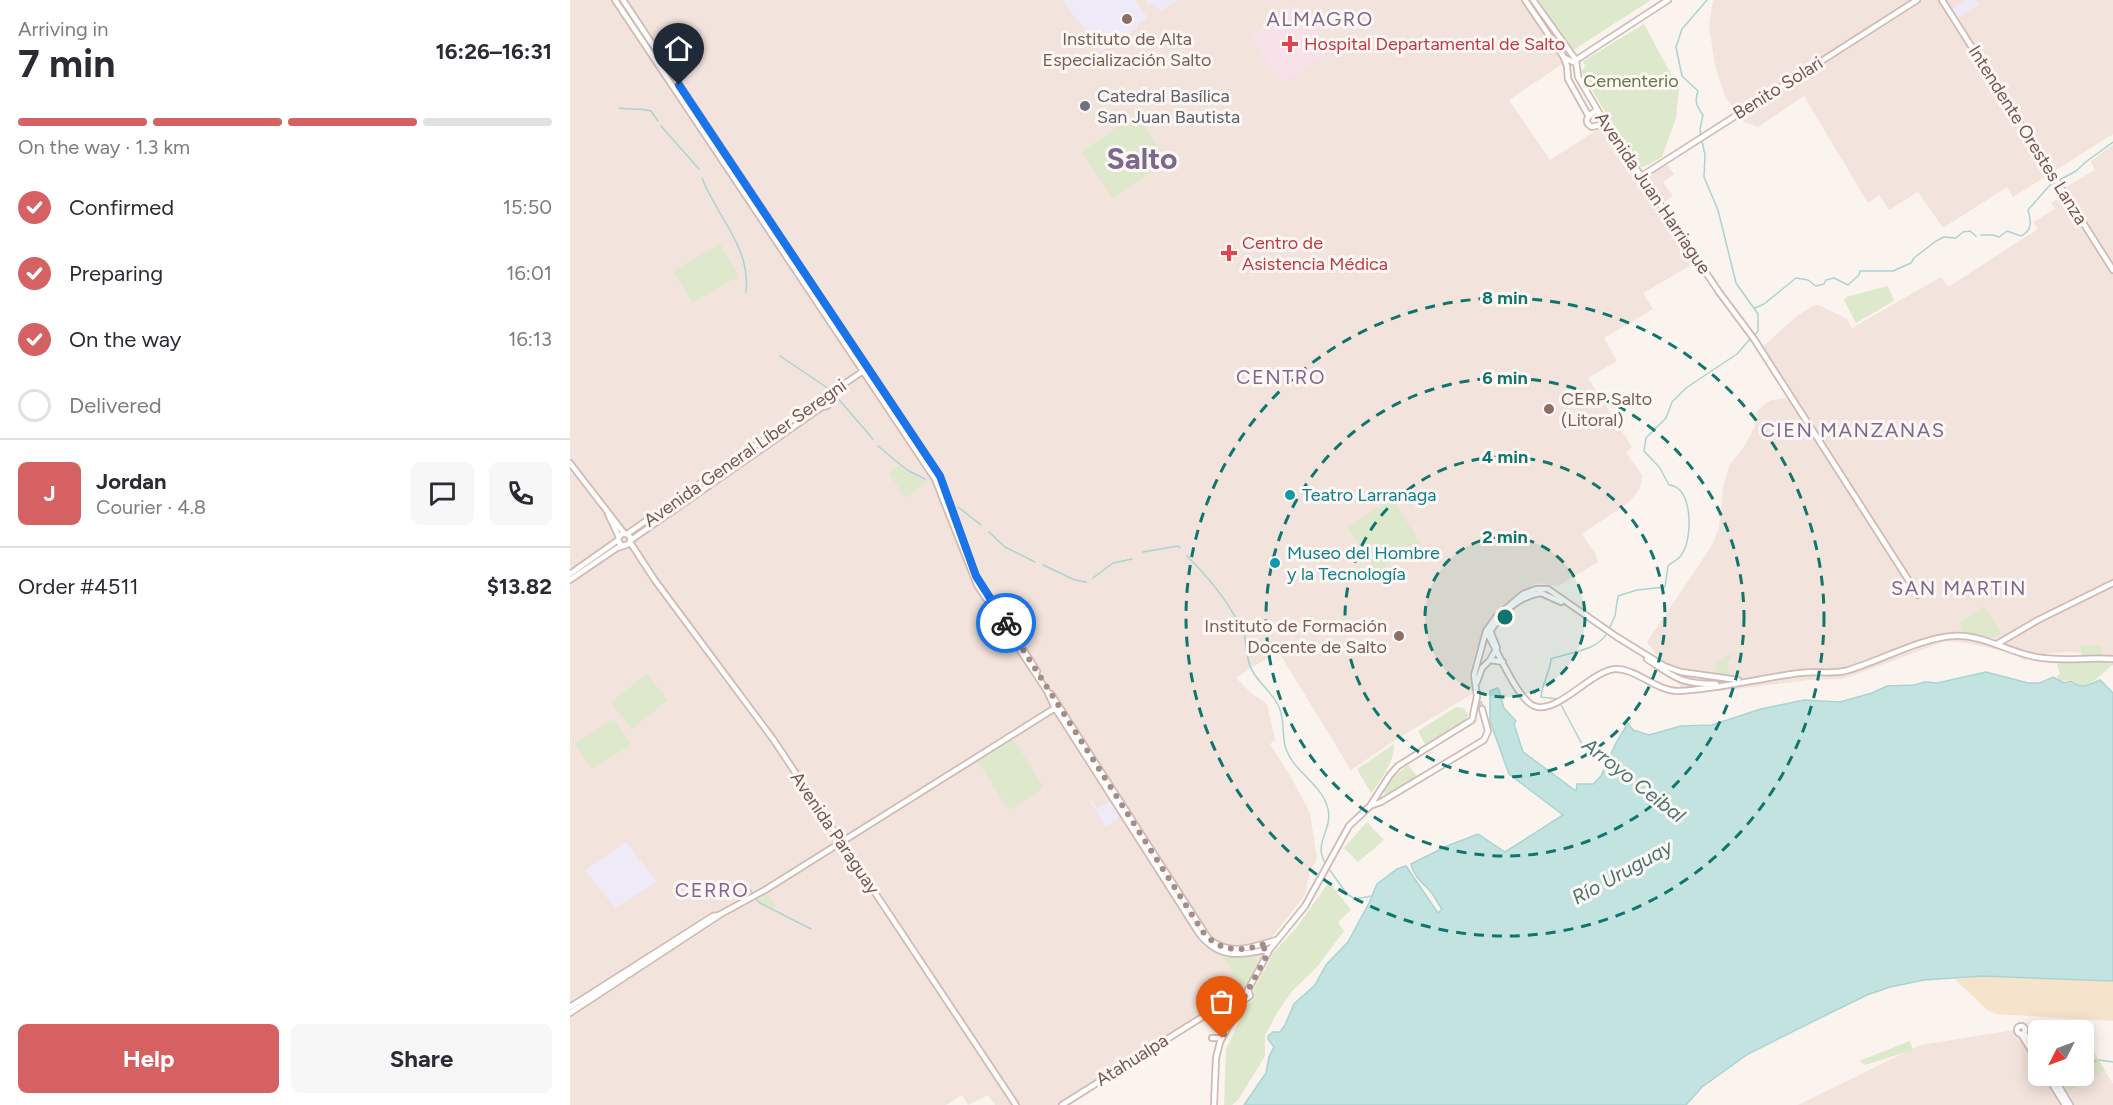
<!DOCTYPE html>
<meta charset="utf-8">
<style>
body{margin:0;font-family:Figtree,sans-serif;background:#f7f7f7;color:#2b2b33;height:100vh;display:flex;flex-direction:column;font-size:22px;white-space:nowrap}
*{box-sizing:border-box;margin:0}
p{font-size:20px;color:#7c7c81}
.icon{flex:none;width:33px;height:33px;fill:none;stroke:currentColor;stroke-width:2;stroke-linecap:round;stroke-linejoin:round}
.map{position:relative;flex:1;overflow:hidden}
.drawer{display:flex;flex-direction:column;background:#fff;width:570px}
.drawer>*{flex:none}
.needle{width:39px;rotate:228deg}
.tools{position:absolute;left:1458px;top:1020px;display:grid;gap:12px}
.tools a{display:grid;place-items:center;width:66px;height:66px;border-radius:9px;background:#fff;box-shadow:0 3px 15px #0003;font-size:30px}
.pin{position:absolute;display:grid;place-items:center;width:51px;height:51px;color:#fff;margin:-62px -26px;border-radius:50% 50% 50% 0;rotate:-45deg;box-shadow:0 0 6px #0007}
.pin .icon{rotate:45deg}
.courier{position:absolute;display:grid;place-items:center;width:60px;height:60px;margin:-30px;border:4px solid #1a73e8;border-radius:50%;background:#fff;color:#222;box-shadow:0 2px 8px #0007}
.headline em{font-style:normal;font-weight:700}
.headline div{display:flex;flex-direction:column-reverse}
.headline{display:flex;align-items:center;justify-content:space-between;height:102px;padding:0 18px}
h1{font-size:39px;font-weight:700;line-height:45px}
.bar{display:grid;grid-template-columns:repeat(4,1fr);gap:9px 6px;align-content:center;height:72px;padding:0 18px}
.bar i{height:8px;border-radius:4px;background:#e1e1e2}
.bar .active{background:#d66162}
.bar p{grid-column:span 4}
.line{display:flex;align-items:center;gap:15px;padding:0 18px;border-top:2px solid #e1e1e2}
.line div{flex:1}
.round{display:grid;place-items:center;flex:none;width:63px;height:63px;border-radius:9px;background:#f7f7f7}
ol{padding:0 18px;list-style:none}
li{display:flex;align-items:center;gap:18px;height:66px}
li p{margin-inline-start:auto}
li .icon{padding:6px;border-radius:50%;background:#d66162;color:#fff;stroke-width:4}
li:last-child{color:#7c7c81}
li i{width:33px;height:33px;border:3px solid #e1e1e2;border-radius:50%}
.cta{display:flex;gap:12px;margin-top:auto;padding:12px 18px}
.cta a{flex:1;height:69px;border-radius:9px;background:#d66162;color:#fff;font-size:24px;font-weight:700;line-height:69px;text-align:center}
.cta a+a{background:#f7f7f7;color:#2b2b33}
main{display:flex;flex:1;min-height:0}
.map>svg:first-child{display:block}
.residential{fill:#f2e3dc}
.education{fill:#efeaf8}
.medical{fill:#f8e2ea}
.green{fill:#dee8cc}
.sand{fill:#f6e3cc}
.water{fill:#c3e3e0;stroke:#aad4d1;stroke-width:1.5}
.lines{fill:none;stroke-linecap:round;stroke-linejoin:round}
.stream{stroke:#aad4d1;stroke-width:1.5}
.secondary-tunnel{stroke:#daccc6;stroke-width:4.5;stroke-dasharray:4.5 2;stroke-linecap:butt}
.secondary-casing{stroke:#d2bab4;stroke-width:8}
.secondary{stroke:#fff;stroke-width:4.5}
.done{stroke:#a48d88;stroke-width:6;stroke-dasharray:0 10.8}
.route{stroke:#1a73e8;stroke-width:8}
.ring{fill:none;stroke:#0f766e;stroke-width:3;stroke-dasharray:10 8}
.education-dot{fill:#8d6e63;stroke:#fef7f4;stroke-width:2}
.health-dot{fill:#e0444e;stroke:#fef7f4;stroke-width:2}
.worship-dot{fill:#6b7280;stroke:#fef7f4;stroke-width:2}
.culture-dot{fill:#0f9aa8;stroke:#fef7f4;stroke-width:2}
.labels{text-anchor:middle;stroke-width:6;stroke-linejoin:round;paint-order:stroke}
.education-label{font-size:18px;fill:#785e54;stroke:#fef7f4}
.health-label{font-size:18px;fill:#be3a42;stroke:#fef7f4;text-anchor:start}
.park-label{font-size:18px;fill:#63784b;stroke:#fef7f4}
.street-label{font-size:18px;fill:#755652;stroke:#fef7f4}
.worship-label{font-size:18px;fill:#5b616d;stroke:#fef7f4;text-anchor:start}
.culture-label{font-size:18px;fill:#0d838f;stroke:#fef7f4;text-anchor:start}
.neighbourhood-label{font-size:20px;letter-spacing:1.5px;fill:#7a6a8f;stroke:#fef7f4}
.water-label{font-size:20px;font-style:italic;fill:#467774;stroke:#fef7f4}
.town-label{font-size:30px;font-weight:bold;fill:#7a6a8f;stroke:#fef7f4}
.centre{fill:#0f766e;stroke:#fef7f4;stroke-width:3}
.ring-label{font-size:18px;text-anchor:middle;font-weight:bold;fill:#0f766e;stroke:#fef7f4;stroke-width:6;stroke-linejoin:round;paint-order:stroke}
</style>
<main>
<section class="drawer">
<div class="headline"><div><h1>7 min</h1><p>Arriving in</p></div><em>16:26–16:31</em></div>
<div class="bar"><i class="active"></i><i class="active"></i><i class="active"></i><i></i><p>On the way · 1.3 km</p></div>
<ol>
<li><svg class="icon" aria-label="check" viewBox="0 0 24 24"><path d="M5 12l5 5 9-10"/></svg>Confirmed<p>15:50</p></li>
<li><svg class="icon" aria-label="check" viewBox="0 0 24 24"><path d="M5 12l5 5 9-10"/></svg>Preparing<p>16:01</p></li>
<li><svg class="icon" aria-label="check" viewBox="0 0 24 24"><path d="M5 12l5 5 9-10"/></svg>On the way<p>16:13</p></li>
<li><i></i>Delivered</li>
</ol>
<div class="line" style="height:108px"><b class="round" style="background:#d66162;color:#fff">J</b><div><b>Jordan</b><p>Courier · 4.8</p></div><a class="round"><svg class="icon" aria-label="chat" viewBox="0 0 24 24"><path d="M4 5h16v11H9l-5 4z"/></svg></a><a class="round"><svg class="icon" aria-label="phone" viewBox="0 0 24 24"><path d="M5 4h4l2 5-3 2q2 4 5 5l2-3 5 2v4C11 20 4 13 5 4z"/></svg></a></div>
<div class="line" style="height:78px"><div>Order #4511</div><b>$13.82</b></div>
<div class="cta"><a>Help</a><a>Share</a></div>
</section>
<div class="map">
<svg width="1543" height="1105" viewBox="0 0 1543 1105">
<rect width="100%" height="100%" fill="#fbf3ed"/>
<path class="residential" d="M0,0h951l40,60 1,4 -53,36 41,60 50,-32h5l33,52 28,-17 8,11 -11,8 10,14 -15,10 37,57 -52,30 10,16 -49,29 13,23 -29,17 44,69 -6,6 16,22 -2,13 -11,14 -47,32 14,21 2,7 -40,24 -23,-3 -34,24 -18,23 -2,9 -5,10 -7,27 5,17 -74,44 -49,33 -73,-119 -42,27 16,16 15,10 8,36 -5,4 22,35 18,34 7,46 -7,12 -5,24 -33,42 -29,55 -173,113h-75l-7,-10 -20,10 -6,-10 -16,10h-376z
M1143,0h400v134l-100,63 -6,-10 -64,41 -25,-36 -29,18 -10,-15 -11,8 -64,-107 -46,31 -14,-5 -19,-25 -10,-32 -6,-40z
M1543,145v511l-39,-4 -24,1 -25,7 -20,-9 -38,-8 -21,-2 -103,38 -34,1 -90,11 -34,1 -38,-50 64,-95 8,-19 4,-40 6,-22 15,-19 11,-21 1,-14 10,-9 6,-3 16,-2 -30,-47 40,-36 15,-9 5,-1 29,14 5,9 89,-51 7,10 90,-58 -5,-7 22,-13 -4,-6 11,-7 -3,-5 36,-21 -4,-9z
M1458,1028l10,22v26h14l11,19 42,-24 8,13v21h-315l122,-60z"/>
<path class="education" d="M492,0h73l13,18 -11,7 1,2 -37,24z
M575,0h32l-16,11 -9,-7h-4z
M1397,0h9l3,4 -22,14 -5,-8z
M522,801l6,8 12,-8 10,16 -14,10 -16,-25z
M56,842l31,40 -42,26 -30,-38z"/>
<path class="medical" d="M726,3l34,49 -47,31 -34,-47z"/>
<path class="green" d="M968,0h113l-79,51z
M1074,24l35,65 -3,29 -14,39 -18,10 -6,-1 -57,-94 4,-6 -2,-5z
M566,114l32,47 -55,37 -31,-46z
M150,244l19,32 -47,27 -19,-32z
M1318,286l6,15 -38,22 -12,-23 2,-3z
M329,466l7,6 22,10 -23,16 -16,-25z
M822,499l29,45 -45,28 -28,-45z
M1414,606l17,28 -7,4 -32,-4 -2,-12z
M1511,645l20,1 -1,11 -19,-1z
M1164,652c-6,9 -11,15 0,24h9l-4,2 -18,-3 -4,-2 -1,-9z
M1490,661h53v4c-12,7 -28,32 -41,15l-11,1 -5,-4 4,-3 -3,-10z
M77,674l21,26 -37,29 -20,-27z
M886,707l8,1 4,7 -3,7 -39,24 -8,-15z
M44,719l17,26 -39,24 -17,-26z
M443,739l31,48 -35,23 -32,-49z
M824,744c1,16 -13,37 -23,49l-14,-24z
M838,765l8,10v2l-28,17h-3l-1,-3 8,-13z
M797,822l17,18 -26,22 -14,-14z
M759,882l22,28 -13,12 6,9 -27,36 -24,23 -16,23 -12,22v21l-27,44 -6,5h-8l2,-56 21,-44c6,-4 9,-6 6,-14l21,-39 22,-24z
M197,893l9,13 -5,3 -13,-10z
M652,956h31l3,1 1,5 -10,24 -6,-1z
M665,1000l4,2 -15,28 -7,3c-5,-2 -11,-8 -10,-14z
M1340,1041l3,9 -48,15 -6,-4z
M1521,1047l14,24 -42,24 -11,-19h32v-28z"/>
<path class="sand" d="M1412,976l131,5v40l-117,-7 -9,-4 -32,-31z"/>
<path class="water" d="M1416,672l42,11h12l13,-6 11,6 7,-2c10,9 18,4 29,-1l13,13v288l-131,-5 -58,4 -34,7 -23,8 -37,18 -82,41 -46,33 -16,18h-442l22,-32 3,-16 5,-10 -6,-8v-3l5,-4h7l5,-7 9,-21 21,-19 11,-20 22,-23 21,-39 8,-19 20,-15 9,-3 32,47 4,-4c-4,-5 -7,-12 -11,-17 -7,-8 -18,-16 -20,-28l36,-18 31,-12 27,18 58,-37 -54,-41 -19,-53v-30l7,-3 2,2 5,18 12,13 -2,3 9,28 53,39 1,-7h16l8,-8 15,-33 12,-20 5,7 16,5 32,-9 31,-1 49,-16 43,-9 36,2 32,-9 15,-7 27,-1 11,-3 12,1z"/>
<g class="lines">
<path class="stream" d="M50,108c11,2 19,0 31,3l7,10
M91,126l38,43
M1131,136l-1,-7 3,-14c-6,-8 -9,-14 -5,-24l-16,-15 -6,-29 6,-18 25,-29
M1132,141l3,14 -1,22 14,33 18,73 22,31v17l-4,5
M132,178c15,39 49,69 44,114
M1411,235h12l6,2 8,-6 14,5c12,-6 10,-15 7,-26l22,-25 26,-14 11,-10 26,-19
M1185,308l9,-4 32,-26 12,2 8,6 8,-2 2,-4 8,-2 14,7 11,-10 1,-4h33l18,-8 3,-5 22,-17 8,-4 12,1 7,-6 7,-1 6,5
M210,356l49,33
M265,395l38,44
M308,446l29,24 18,9
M388,507l23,18
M419,532l16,15 30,15
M573,552l35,-6 2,2
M617,556c18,18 33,35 46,57 3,5 8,10 10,15 4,15 2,31 10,44 7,12 19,21 25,33 8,15 3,31 8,44 8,23 36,35 42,60 5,22 -16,34 -2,55
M473,565l32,15 11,2
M523,578l20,-15 19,-4
M1039,629l6,-13 3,-20 19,-6 28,-3 3,-21c4,-4 12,-7 14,-12 11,-16 11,-68 -13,-69l-9,-17 -16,-17 2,-13 20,-20 6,-16 14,-14 51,-34 13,-15
M988,699l-17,-2c1,-14 9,-24 10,-38 19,-7 46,-8 56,-26
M990,703l22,41 29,15
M759,869l18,25 8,5 17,-3
M177,887l6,6
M186,899l4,4 51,26
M1529,1060l14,2
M1514,1064l12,-3"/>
<path class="secondary-tunnel" d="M908,695l4,14"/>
<g class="secondary-casing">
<path id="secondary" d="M45,0l320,479 42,106 70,106 8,17 145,227c21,25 41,20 70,14
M53,0l317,476 36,100 61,95
M955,0l38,56 4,10 1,13 20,36
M963,0l43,60 2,17 26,44 115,171 35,47 164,256
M1372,0l171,270
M995,58l8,4 95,-62
M1027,110c-7,4 -16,11 -5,17l7,-2 8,1
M1070,177l277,-177
M0,463l54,70
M38,514l11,23
M57,534l236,-163
M61,540l191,-133 5,-1
M60,542l24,37 119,160 243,366
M0,574l48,-34
M0,580l47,-32 12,-4 2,-6 -4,-4h-5l-3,3 -1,4 4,5
M916,631c10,17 32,69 48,75 23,9 57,-35 81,-37 21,-1 42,23 64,22 40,-2 81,-13 121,-18 15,-2 31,1 45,-2 33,-9 75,-33 108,-35 29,-2 55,16 83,21 25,5 52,0 77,2
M918,635c12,-20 30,-39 53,-42l20,9
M1427,644l41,-24 75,-37
M1077,659c29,19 33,25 69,25
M920,660l7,-12 -7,-18
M907,682l5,-14 8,-8 13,2
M481,694l157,244c20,19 45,9 68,2
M800,806l20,-31 8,-9 74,-46 5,-24 -3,-21 12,-44 10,-14 27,-23 13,-5h12l69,48 47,29 17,6 57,8
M673,999h3l4,-3 -2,-7
M0,1007l143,-91 6,-1 46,-25 290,-182
M0,1013l148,-97
M1447 1030a4 4 0 1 1 8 0a4 4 0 1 1-8 0Z
M1454,1033l14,21
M1451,1034l17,28
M642,1038h10
M1477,1076l18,29
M1483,1076l17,29
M492,1105l177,-111
M644,1105l2,-47 4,-16 50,-93 35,-43 44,-80 21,-20 11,-4 103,-62 4,-9 -6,-22"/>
</g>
<use href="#secondary" class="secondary"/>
</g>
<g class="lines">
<path class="done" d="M436,623l197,309c17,21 40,20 64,11l-4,8 3,6 -44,81"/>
<path class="route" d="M109,85l261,391 36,100 30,47"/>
</g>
<circle cx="935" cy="617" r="80" fill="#0f766e" fill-opacity=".12"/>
<g class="ring">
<circle cx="935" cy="617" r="80"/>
<circle cx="935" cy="617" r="160"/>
<circle cx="935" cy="617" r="239"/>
<circle cx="935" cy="617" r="319"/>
</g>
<g class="education-dot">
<circle cx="557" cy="19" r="6"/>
<circle cx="979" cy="409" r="6"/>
<circle cx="829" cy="636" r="6"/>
</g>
<g class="health-dot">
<path d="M717 35h6v6h6v6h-6v6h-6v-6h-6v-6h6z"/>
<path d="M656 244h6v6h6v6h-6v6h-6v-6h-6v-6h6z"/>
</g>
<circle class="worship-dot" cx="515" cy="106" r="6"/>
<g class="culture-dot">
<circle cx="720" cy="495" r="6"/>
<circle cx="705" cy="563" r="6"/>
</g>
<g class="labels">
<g class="education-label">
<text x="557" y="45">Instituto de Alta<tspan x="557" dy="21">Especialización Salto</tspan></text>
<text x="991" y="405" text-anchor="start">CERP Salto<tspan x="991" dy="21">(Litoral)</tspan></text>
<text x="817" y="632" text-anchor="end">Instituto de Formación<tspan x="817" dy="21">Docente de Salto</tspan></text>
</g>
<g class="health-label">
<text x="734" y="50">Hospital Departamental de Salto</text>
<text x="672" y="249">Centro de<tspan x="672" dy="21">Asistencia Médica</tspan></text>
</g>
<g class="park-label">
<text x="1061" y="87">Cementerio</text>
</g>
<g class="street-label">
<text transform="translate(1208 88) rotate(-32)" y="6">Benito Solari</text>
<text transform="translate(1458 135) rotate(58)" y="6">Intendente Orestes Lanza</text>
<text transform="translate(1083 193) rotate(56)" y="6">Avenida Juan Harriague</text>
<text transform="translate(175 453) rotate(-35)" y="6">Avenida General Líber Seregni</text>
<text transform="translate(265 833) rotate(56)" y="6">Avenida Paraguay</text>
<text transform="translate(562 1060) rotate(-32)" y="6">Atahualpa</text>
</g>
<g class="worship-label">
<text x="527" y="102">Catedral Basílica<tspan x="527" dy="21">San Juan Bautista</tspan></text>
</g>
<g class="culture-label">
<text x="732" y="501">Teatro Larranaga</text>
<text x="717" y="559">Museo del Hombre<tspan x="717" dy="21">y la Tecnología</tspan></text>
</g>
<g class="neighbourhood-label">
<text x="750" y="26">ALMAGRO</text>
<text x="711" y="384">CENTRO</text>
<text x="1283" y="437">CIEN MANZANAS</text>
<text x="1389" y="595">SAN MARTIN</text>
<text x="142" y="897">CERRO</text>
</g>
<g class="water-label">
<text transform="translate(1064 780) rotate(38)" y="7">Arroyo Ceibal</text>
<text transform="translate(1052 872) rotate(-29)" y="7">Río Uruguay</text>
</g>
<g class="town-label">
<text x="572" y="169">Salto</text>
</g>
</g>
<circle cx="935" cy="617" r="9" class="centre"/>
<g class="ring-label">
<text x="935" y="304">8 min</text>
<text x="935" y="384">6 min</text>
<text x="935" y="463">4 min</text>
<text x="935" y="543">2 min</text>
</g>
</svg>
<div class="tools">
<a><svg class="needle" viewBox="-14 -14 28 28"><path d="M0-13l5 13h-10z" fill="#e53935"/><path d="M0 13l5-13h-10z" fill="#7c7c81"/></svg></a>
</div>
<div class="pin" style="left:652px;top:1038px;background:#ea580c"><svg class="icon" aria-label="bag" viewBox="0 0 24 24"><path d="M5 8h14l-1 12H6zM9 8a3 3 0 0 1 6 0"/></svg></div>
<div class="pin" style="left:109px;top:85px;background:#1f2937"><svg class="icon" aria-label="home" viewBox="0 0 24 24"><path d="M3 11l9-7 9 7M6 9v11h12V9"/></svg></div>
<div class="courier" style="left:436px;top:623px"><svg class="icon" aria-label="bike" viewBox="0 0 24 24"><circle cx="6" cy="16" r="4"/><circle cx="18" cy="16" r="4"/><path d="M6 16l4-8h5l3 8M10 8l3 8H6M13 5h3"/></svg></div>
</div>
</main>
